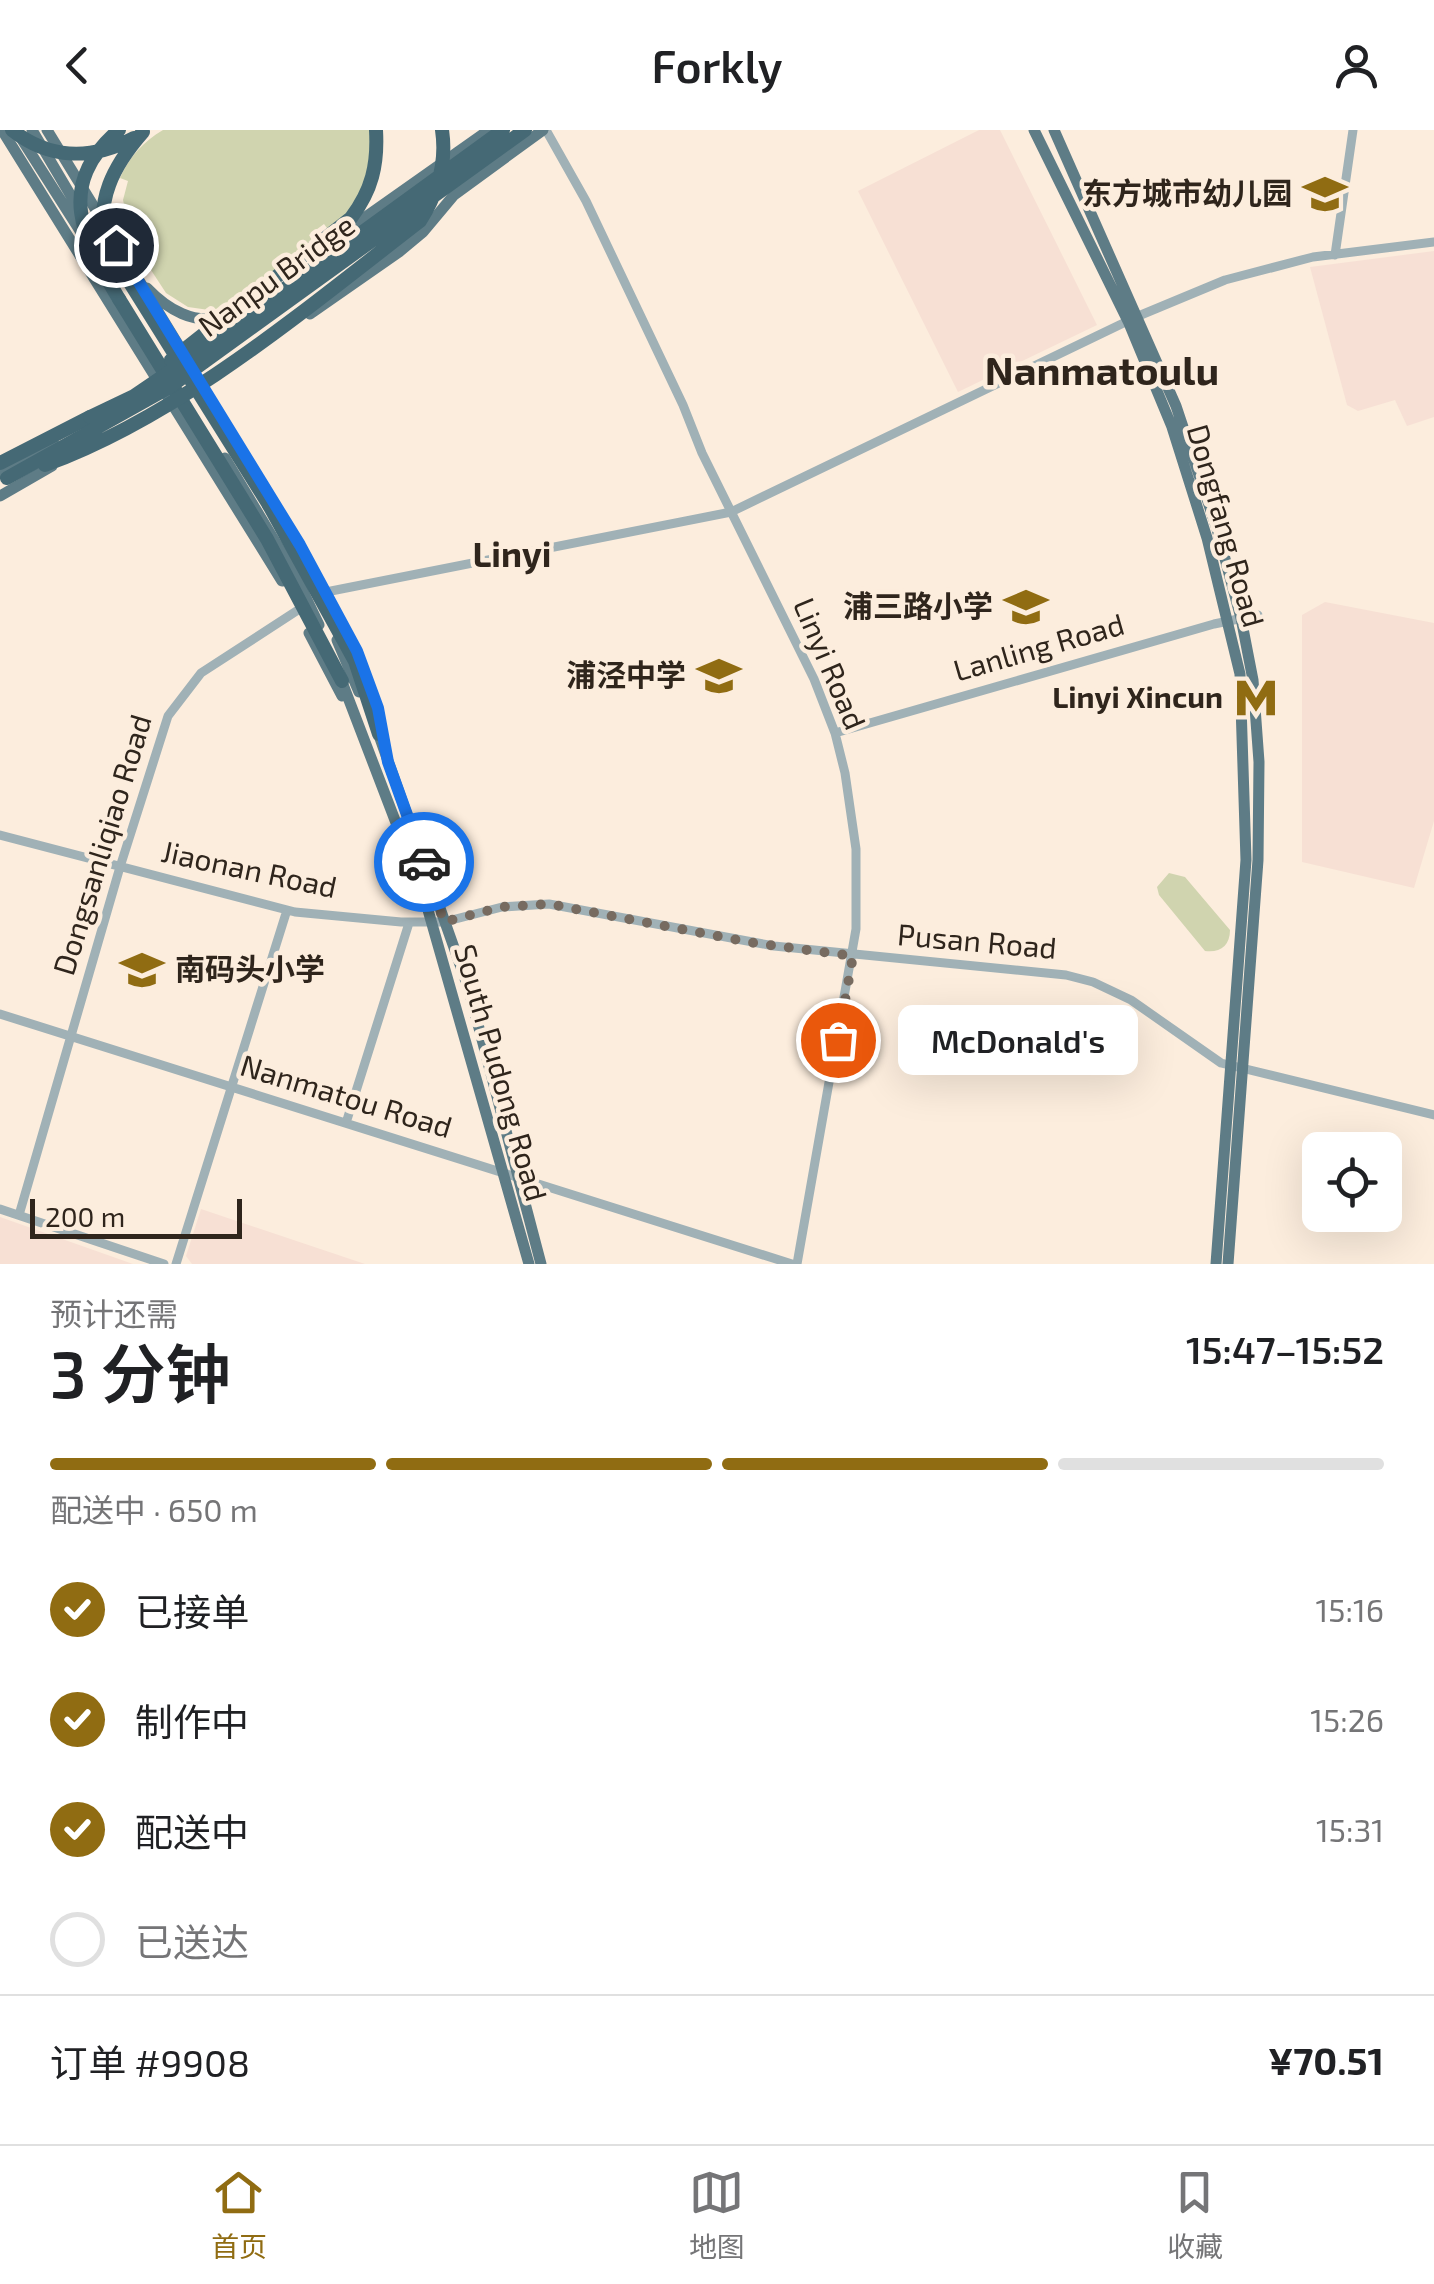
<!DOCTYPE html>
<html lang="zh">
<meta charset="utf-8">
<style>
body{margin:0;font-family:"Exo 2","Noto Sans SC",sans-serif;background:#f6f6f6;color:#202124;height:100vh;display:flex;flex-direction:column;font-size:38px;white-space:nowrap}
*{box-sizing:border-box;margin:0}
p{font-size:32px;color:#757577}
.icon{flex:none;width:55px;height:55px;fill:none;stroke:currentColor;stroke-width:2;stroke-linecap:round;stroke-linejoin:round}
.map{position:relative;height:1134px;overflow:hidden}
.details{display:flex;flex-direction:column;background:#fff;flex:1}
.details>*{flex:none}
.buttons{position:absolute;left:1302px;top:1002px;display:grid;gap:20px}
.buttons a{display:grid;place-items:center;width:100px;height:100px;border-radius:15px;background:#fff;box-shadow:0 10px 40px #0002;font-size:50px}
.scale{position:absolute;left:30px;bottom:25px;width:212px;box-sizing:border-box;padding-left:10px;border:5px solid #2f251c;border-top:0;font-size:28px;line-height:35px;white-space:nowrap;color:#2f251c;-webkit-text-stroke:8px #fceddd;paint-order:stroke}
.pin{position:absolute;display:grid;place-items:center;width:85px;height:85px;color:#fff;margin:-42px;border:5px solid #fff;border-radius:50%;box-shadow:0 2px 10px #0007}
.courier{position:absolute;display:grid;place-items:center;width:100px;height:100px;margin:-50px;border:8px solid #1a73e8;border-radius:50%;background:#fff;color:#222;box-shadow:0 2px 12px #0007}
.bubble{position:absolute;height:70px;border-radius:15px;background:#fff;box-shadow:0 10px 40px #0002;font-size:32px;font-weight:600;line-height:70px;text-align:center}
.summary em{font-style:normal;font-weight:600}
.summary div{display:flex;flex-direction:column-reverse}
.summary{display:flex;align-items:center;justify-content:space-between;height:170px;padding:0 50px}
h1{font-size:65px;font-weight:600;line-height:75px}
.bar{display:grid;grid-template-columns:repeat(4,1fr);gap:15px 10px;align-content:center;height:120px;padding:0 50px}
.bar i{height:12px;border-radius:8px;background:#e0e0e0}
.bar .on{background:#906c12}
.bar p{grid-column:span 4}
.line{display:flex;align-items:center;gap:25px;padding:0 50px;border-top:2px solid #e0e0e0}
.line div{flex:1}
ol{padding:0 50px;list-style:none}
li{display:flex;align-items:center;gap:30px;height:110px}
li p{margin-inline-start:auto}
li .icon{padding:10px;border-radius:50%;background:#906c12;color:#fff;stroke-width:4}
li:last-child{color:#757577}
li i{width:55px;height:55px;border:5px solid #e0e0e0;border-radius:50%}
header{display:flex;justify-content:space-between;align-items:center;height:130px;padding:0 50px;background:#fff;font-size:45px;font-weight:600}
.menu{display:flex;justify-content:space-around;align-items:center;height:140px;border-top:2px solid #e0e0e0;background:#fff;font-size:28px;color:#757577}
.menu a{display:grid;justify-items:center;gap:5px}
.menu .on{color:#906c12}
.map>svg:first-child{display:block}
.commercial{fill:#f7e0d4}
.industrial{fill:#f7e0d5}
.green{fill:#d0d4af}
.lines{fill:none;stroke-linecap:round;stroke-linejoin:round}
.minor{stroke:#a0b1b6;stroke-width:9}
.major{stroke:#5e7c86;stroke-width:11}
.highway{stroke:#456975;stroke-width:14}
.highway-bridge{stroke:#456975;stroke-width:14}
.done{stroke:#776b60;stroke-width:10;stroke-dasharray:0 18}
.route{stroke:#1a73e8;stroke-width:12}
.labels{text-anchor:middle;stroke-width:9;stroke-linejoin:round;paint-order:stroke}
.poi-label{font-size:30px;font-weight:bold;fill:#2f251c;stroke:#fceddd;text-anchor:end}
.street-label{font-size:30px;fill:#2f251c;stroke:#fceddd}
.quarter-label{font-size:35px;font-weight:bold;fill:#2f251c;stroke:#fceddd}
.district-label{font-size:40px;font-weight:bold;fill:#2f251c;stroke:#fceddd}
</style>
<header><svg class="icon" aria-label="back" viewBox="0 0 24 24"><path d="M15 5l-7 7 7 7"/></svg>Forkly<svg class="icon" aria-label="person" viewBox="0 0 24 24"><circle cx="12" cy="8" r="4"/><path d="M4 21q1-7 8-7t8 7"/></svg></header>
<div class="map">
<svg width="1434" height="1134" viewBox="0 0 1434 1134">
<rect width="100%" height="100%" fill="#fceddd"/>
<path class="commercial" d="M979,0h21l97,195 -139,67 -100,-201z
M1325,472l109,21v198l-20,67 -112,-26v-247z
M201,1079l164,55h-173l-6,-8z
M0,1087l133,47h-133z"/>
<path class="industrial" d="M1434,121v166l-27,9 -12,-26 -37,11 -11,-6 -37,-138z"/>
<path class="green" d="M163,0h210l-4,41 -11,37 -28,24 -6,-8 -15,11 5,9 -86,63 -19,3 -21,-3 -22,-14 -45,-69 7,-3 -5,-21 5,-19 -8,-3c10,-22 23,-36 43,-48z
M1169,743l16,4 45,53c0,16 -10,23 -25,21l-46,-56 -2,-8z"/>
<g class="lines">
<path class="minor" d="M546,0l40,71 97,204 19,48 112,226 21,54 10,40 11,76v80l-59,335
M1335,125l18,-125
M326,462l405,-80 405,-195 89,-37 88,-23 121,-15
M835,603l379,-109 44,-9
M0,705l295,77 106,10h43l58,-15 47,-3 225,42 292,29 27,7 38,18 90,63 213,52
M0,884l792,250
M346,993l63,-200
M0,1079l164,55
M19,1085l101,-348 48,-151 33,-43 97,-63
M176,1134l111,-354"/>
<path class="major" d="M2,0l280,451
M32,0l74,125
M47,0l137,224
M1034,0l94,191 44,106 35,111 33,136 6,186 -30,404
M1054,0l122,276 41,123 24,89 12,62 6,82 -1,98 -30,404
M21,8l65,102
M333,110l156,-110
M147,158c20,21 48,38 76,28
M310,184l89,-62 24,-20 31,-37 89,-65
M225,328l69,115 25,52
M0,342l54,-28
M0,366l52,-30
M284,390l75,137
M309,503l33,63
M337,510l22,52
M339,544l85,222 105,368
M376,597l93,263 72,274"/>
<path class="highway" d="M119,169l148,240 75,142
M0,333l90,-46
M269,375l86,156 24,73"/>
<path class="highway-bridge" d="M12,0c38,30 80,30 122,8
M143,2c-29,33 -49,69 -36,114l162,259
M119,169c-36,-60 -65,-114 0,-169
M171,230l180,-142c21,-28 27,-53 25,-88
M90,287l44,-21 50,-34 319,-232
M45,335c135,-49 262,-157 375,-244 18,-28 27,-58 22,-91
M7,348l161,-90 357,-258"/>
</g>
<g class="lines">
<path class="done" d="M424,732l20,60 58,-15 47,-3 205,39 99,13 -15,84"/>
<path class="route" d="M116,115l184,300 57,106 21,57 10,54 36,100"/>
</g>
<defs>
<g id="school-bare" transform="scale(3.45)"><path d="M0-5L7-2L0 1L-7-2ZM-4 1L0 2.5L4 1V4Q0 6-4 4Z" fill="#906c12" stroke="#fceddd" stroke-width="2.5" paint-order="stroke"/></g>
<g id="metro-bare" transform="scale(3.45)"><path d="M-5.5 5V-5H-3L0 0L3-5H5.5V5H3V-.5L0 4L-3-.5V5Z" fill="#906c12" stroke="#fceddd" stroke-width="2.5" paint-order="stroke"/></g>
</defs>
<g fill-rule="evenodd">
<use href="#school-bare" x="1325" y="64"/>
<use href="#school-bare" x="1026" y="477"/>
<use href="#school-bare" x="719" y="546"/>
<use href="#metro-bare" x="1256" y="568"/>
<use href="#school-bare" x="142" y="840"/>
</g>
<g class="labels">
<g class="poi-label">
<text x="1292" y="74">东方城市幼儿园</text>
<text x="993" y="487">浦三路小学</text>
<text x="686" y="556">浦泾中学</text>
<text x="1223" y="578">Linyi Xincun</text>
<text x="175" y="850" text-anchor="start">南码头小学</text>
</g>
<g class="street-label">
<text transform="translate(277 146) rotate(-36)" y="10">Nanpu Bridge</text>
<text transform="translate(1225 396) rotate(74)" y="10">Dongfang Road</text>
<text transform="translate(1039 518) rotate(-16)" y="10">Lanling Road</text>
<text transform="translate(829 534) rotate(67)" y="10">Linyi Road</text>
<text transform="translate(103 715) rotate(-73)" y="10">Dongsanliqiao Road</text>
<text transform="translate(249 740) rotate(12)" y="10">Jiaonan Road</text>
<text transform="translate(977 812) rotate(5)" y="10">Pusan Road</text>
<text transform="translate(500 943) rotate(74)" y="10">South Pudong Road</text>
<text transform="translate(346 967) rotate(17)" y="10">Nanmatou Road</text>
</g>
<g class="quarter-label">
<text x="512" y="437">Linyi</text>
</g>
<g class="district-label">
<text x="1102" y="255">Nanmatoulu</text>
</g>
</g>
</svg>
<div class="buttons">
<a><svg class="icon" aria-label="locate" viewBox="0 0 24 24"><circle cx="12" cy="12" r="6"/><path d="M12 2v4M12 18v4M2 12h4M18 12h4"/></svg></a>
</div>
<div class="scale">200 m</div>
<div class="pin" style="left:838px;top:910px;background:#ea580c"><svg class="icon" aria-label="bag" viewBox="0 0 24 24"><path d="M5 8h14l-1 12H6zM9 8a3 3 0 0 1 6 0"/></svg></div>
<div class="pin" style="left:116px;top:115px;background:#1f2937"><svg class="icon" aria-label="home" viewBox="0 0 24 24"><path d="M3 11l9-7 9 7M6 9v11h12V9"/></svg></div>
<div class="courier" style="left:424px;top:732px"><svg class="icon" aria-label="car" viewBox="0 0 24 24"><path d="M5 17H2v-5l4-1 3-4h7l3 4 3 1v5h-3M9 17h6M6 11h13"/><circle cx="7" cy="17" r="2"/><circle cx="17" cy="17" r="2"/></svg></div>
<div class="bubble" style="left:898px;top:875px;width:240px">McDonald's</div>
</div>
<section class="details">
<div class="summary"><div><h1>3 分钟</h1><p>预计还需</p></div><em>15:47–15:52</em></div>
<div class="bar"><i class="on"></i><i class="on"></i><i class="on"></i><i></i><p>配送中 · 650 m</p></div>
<ol>
<li><svg class="icon" aria-label="check" viewBox="0 0 24 24"><path d="M5 12l5 5 9-10"/></svg>已接单<p>15:16</p></li>
<li><svg class="icon" aria-label="check" viewBox="0 0 24 24"><path d="M5 12l5 5 9-10"/></svg>制作中<p>15:26</p></li>
<li><svg class="icon" aria-label="check" viewBox="0 0 24 24"><path d="M5 12l5 5 9-10"/></svg>配送中<p>15:31</p></li>
<li><i></i>已送达</li>
</ol>
<div class="line" style="height:130px"><div>订单 #9908</div><b>¥70.51</b></div>
</section>
<nav class="menu">
<a class="on"><svg class="icon" aria-label="home" viewBox="0 0 24 24"><path d="M3 11l9-7 9 7M6 9v11h12V9"/></svg>首页</a>
<a><svg class="icon" aria-label="map" viewBox="0 0 24 24"><path d="M3 6l6-2 6 2 6-2v14l-6 2-6-2-6 2zM9 4v14M15 6v14"/></svg>地图</a>
<a><svg class="icon" aria-label="saved" viewBox="0 0 24 24"><path d="M7 4h10v16l-5-4-5 4z"/></svg>收藏</a>
</nav>
